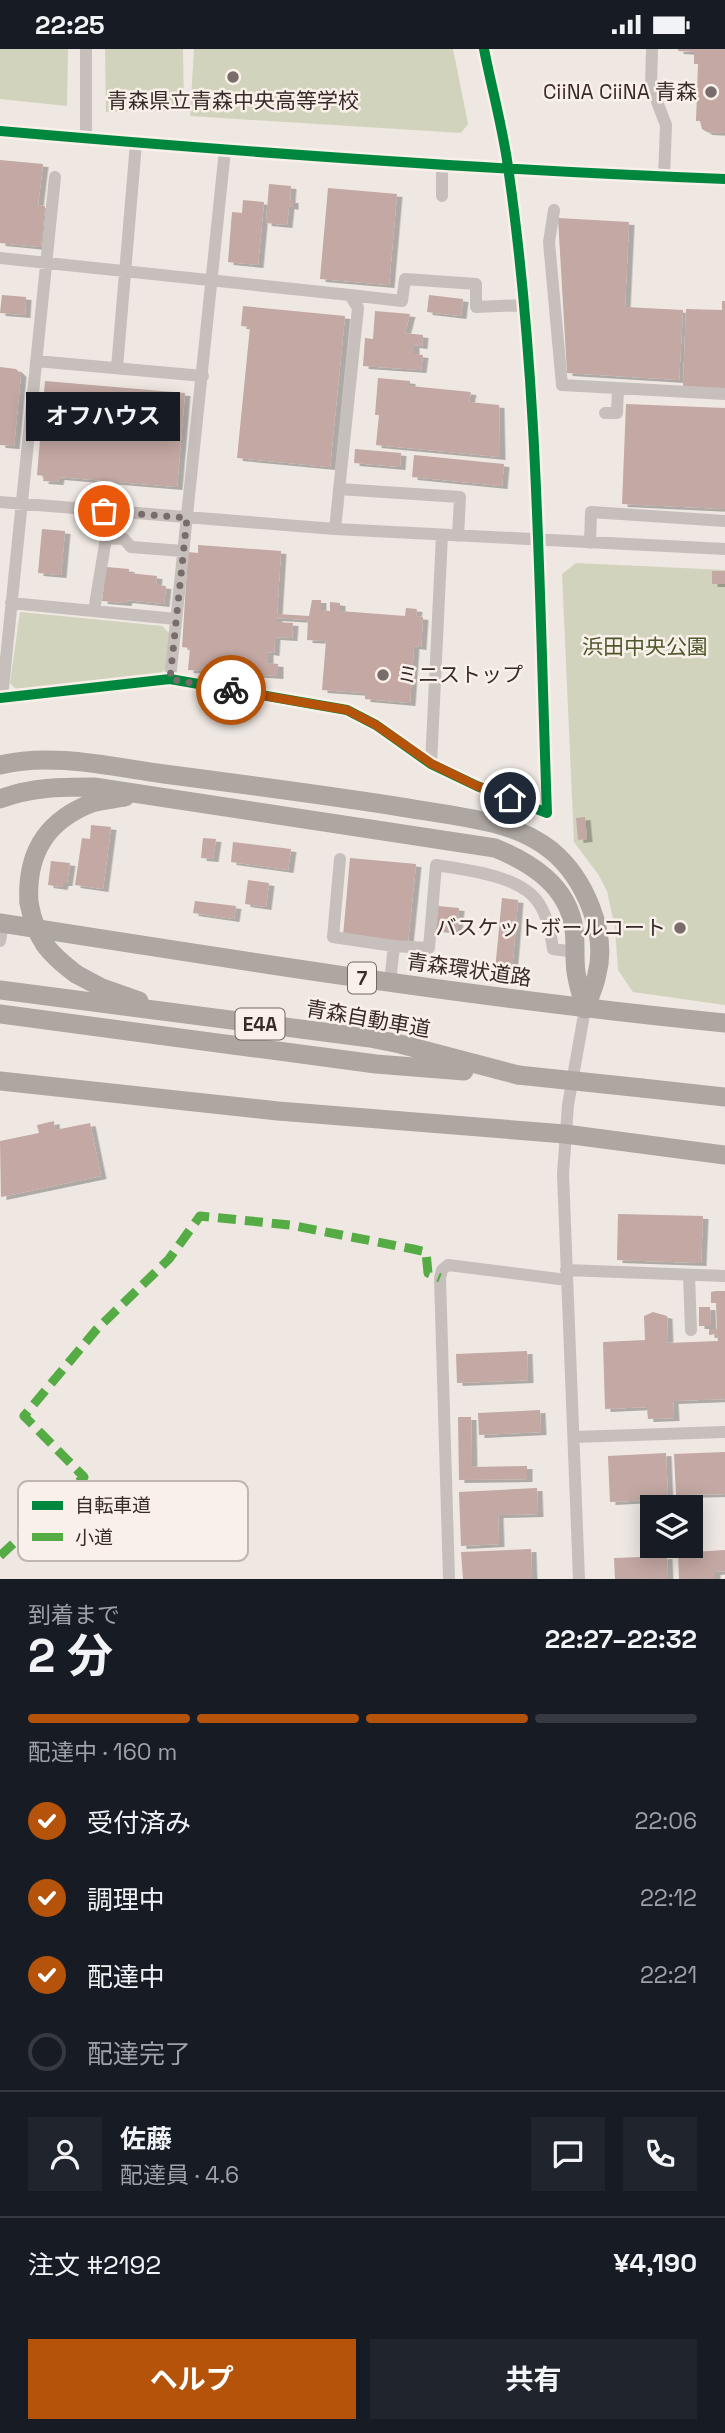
<!DOCTYPE html>
<html lang="ja">
<meta charset="utf-8">
<style>
body{margin:0;font-family:"Space Grotesk","Noto Sans JP",sans-serif;background:#20242c;color:#f1f3f6;height:100vh;display:flex;flex-direction:column;font-size:26px;white-space:nowrap}
*{box-sizing:border-box;margin:0}
p{font-size:23px;color:#9ea1a6}
.icon{flex:none;width:38px;height:38px;fill:none;stroke:currentColor;stroke-width:2;stroke-linecap:round;stroke-linejoin:round}
.map{position:relative;height:1530px;overflow:hidden}
.sheet{display:flex;flex-direction:column;background:#171b24;flex:1}
.sheet>*{flex:none}
.controls{position:absolute;left:640px;top:1446px;display:grid;gap:14px}
.controls a{display:grid;place-items:center;width:63px;height:63px;border-radius:0px;background:#171b24;box-shadow:0 4px 18px #0003;font-size:35px}
.pin{position:absolute;display:grid;place-items:center;width:60px;height:60px;color:#fff;margin:-30px;border:4px solid #fff;border-radius:50%;box-shadow:0 2px 7px #0007}
.courier{position:absolute;display:grid;place-items:center;width:70px;height:70px;margin:-35px;border:5px solid #b45309;border-radius:50%;background:#fff;color:#222;box-shadow:0 2px 9px #0007}
.bubble{position:absolute;height:49px;border-radius:0px;background:#171b24;box-shadow:0 4px 18px #0003;font-size:23px;font-weight:700;line-height:49px;text-align:center}
.head em{font-style:normal;font-weight:700}
.head div{display:flex;flex-direction:column-reverse}
.head{display:flex;align-items:center;justify-content:space-between;height:119px;padding:0 28px}
h1{font-size:46px;font-weight:700;line-height:52px}
.bar{display:grid;grid-template-columns:repeat(4,1fr);gap:10px 7px;align-content:center;height:84px;padding:0 28px}
.bar i{height:9px;border-radius:5px;background:#363941}
.bar .active{background:#b45309}
.bar p{grid-column:span 4}
.line{display:flex;align-items:center;gap:18px;padding:0 28px;border-top:2px solid #363941}
.line div{flex:1}
.round{display:grid;place-items:center;flex:none;width:74px;height:74px;border-radius:0px;background:#20242c}
ol{padding:0 28px;list-style:none}
li{display:flex;align-items:center;gap:21px;height:77px}
li p{margin-inline-start:auto}
li .icon{padding:7px;border-radius:50%;background:#b45309;color:#fff;stroke-width:4}
li:last-child{color:#9ea1a6}
li i{width:38px;height:38px;border:4px solid #363941;border-radius:50%}
.action{display:flex;gap:14px;margin-top:auto;padding:14px 28px}
.action a{flex:1;height:80px;border-radius:0px;background:#b45309;color:#fff;font-size:28px;font-weight:700;line-height:80px;text-align:center}
.action a+a{background:#20242c;color:#f1f3f6}
.status{display:flex;justify-content:space-between;align-items:center;height:49px;padding:0 35px;background:#171b24;direction:ltr}
.status svg{height:19px;fill:currentColor}
.map>svg:first-child{display:block}
.green{fill:#d2d3bc}
.building{fill:#c3a8a3;filter:url(#shadow)}
.lines{fill:none;stroke-linecap:round;stroke-linejoin:round}
.minor{stroke:#c7bfbb;stroke-width:12}
.highway{stroke:#ada6a1;stroke-width:19}
.highway-bridge{stroke:#ada6a1;stroke-width:19}
.quiet{stroke:#55ab44;stroke-width:9;stroke-dasharray:18 9;stroke-linecap:butt}
.cycleway-casing{stroke:#faf0ea;stroke-width:15}
.cycleway{stroke:#00873e;stroke-width:10}
.done{stroke:#786d6a;stroke-width:7;stroke-dasharray:0 12.6}
.route{stroke:#b45309;stroke-width:9}
.poi-dot{fill:#786d6a;stroke:#faf0ea;stroke-width:2.5}
.labels{text-anchor:middle;stroke-width:5;stroke-linejoin:round;paint-order:stroke}
.shield{fill:#faf0ea;stroke:#736663;stroke-width:2}
.shield-label{font-size:19px;font-weight:bold;fill:#392b29}
.poi-label{font-size:21px;fill:#392b29;stroke:#faf0ea;text-anchor:end}
.park-label{font-size:21px;fill:#4e582b;stroke:#faf0ea}
.street-label{font-size:21px;fill:#392b29;stroke:#faf0ea}
.key{fill:#faf0ea;stroke:#c0b5b0;stroke-width:2}
.key-label{font-size:19px;fill:#392b29}
</style>
<div class="status"><b>22:25</b><svg viewBox="0 0 49 12"><path d="M0 12V9h3v3zM5 12V6h3v6zM10 12V3h3v9zM15 12V0h3v12zM26 1h20v11H26zM47 4h2v5h-2z"/></svg></div>
<div class="map">
<svg width="725" height="1530" viewBox="0 0 725 1530">
<defs>
<filter id="shadow"><feDropShadow dx="5.5" dy="3" stdDeviation="0" flood-color="#0004"/></filter>
</defs>
<rect width="100%" height="100%" fill="#eee7e2"/>
<path class="green" d="M0,0h68l-1,57 -67,-7z
M105,0h78l1,61 -78,2z
M194,0h259l15,75 -7,9 -271,-17z
M576,514l149,7v435l-92,-13 -15,-22 -3,-42 -8,-37 -9,-17 -24,-32 -12,-268z
M20,563l142,14 8,8 -4,34 -6,7 -142,16 -8,-8z"/>
<path class="building" d="M678,0h47v84l-18,-1 -5,-3 -2,-8h-4l2,-57h-4v-12l-16,-1z
M0,111l43,4 -5,41 7,1 -4,41 -41,-4z
M269,135l22,2 -1,14h3v7l-4,-1 -2,19 -21,-2z
M328,139l69,6 -8,91 -69,-6z
M243,151l21,2 -6,63 -30,-3 4,-50 10,1z
M558,169l71,4 -4,85 58,3 -4,70 -112,-7z
M2,246l24,2 -1,18 -25,-2z
M429,246l34,4 -2,17 -34,-4z
M722,252h3v87l-42,-1 3,-78 36,1z
M243,257l102,10 -15,151 -93,-9 13,-131 -9,-1z
M375,262l35,3 -5,19 18,2 -1,11 -8,-1v9l9,1 -2,15 -58,-4 2,-28 8,1z
M0,318l16,2 5,5 -7,72 -14,-1z
M378,329l32,3v5l61,6 -2,10 30,3 1,52 -124,-12 3,-30h-4z
M45,332l140,12 -8,94 -118,-10 -1,5 -15,-1 1,-5 -7,-1z
M626,355l99,4v101l-103,-5z
M355,400l46,4 -1,14 -46,-4z
M414,406l90,9 -2,22 -90,-9z
M42,480l23,2 -4,44 -23,-2z
M198,496l83,6 -4,63 32,2 3,-16h9v10l9,1v-9l10,1v8l65,5 1,-8 11,1 -1,7 7,1 -2,30 -7,-1 -4,57 -45,-4v-6l-43,-3 4,-49 -19,-1 1,-20 -31,-2v4l16,1 -1,15 -17,-1 -1,16 -6,-1v11l10,1v12l-90,-6 2,-22 -8,-1 6,-95 10,1z
M106,518l23,2v4l28,3 -1,9 10,1 -2,18 -37,-4 -1,3 -24,-2z
M712,522h13v13h-13z
M585,768l2,22 -9,1 -2,-22z
M91,776l20,2 -8,62 -28,-4 7,-47 8,1z
M203,789l13,1 -3,20 -12,-1z
M233,793l58,7 -3,21 -57,-8z
M350,809l66,6 -8,78 -65,-6z
M51,812l19,2 -3,20h-4l-1,4 -14,-2z
M248,831l21,3 -3,24 -21,-3z
M502,849l16,2 -6,71 -17,-1z
M195,852l41,5 -2,13 -41,-6z
M438,857l21,2 -2,23 -21,-2z
M54,1072l1,9 35,-7 11,53 -100,21 -1,-56 39,-8 -2,-8z
M618,1165l85,2 -2,47 -84,-3z
M716,1242h9v108l-52,2 1,17 -26,1 -1,-12 -42,2 -2,-67 42,-2 -1,-24 9,-4 14,4 1,27 50,-2 -1,-7 -8,1v-6h8l-1,-26h-5v-11z
M699,1258h11l1,19h-12z
M527,1302l1,29 -71,3 -1,-29z
M540,1361l1,22 -62,3 -1,-22z
M458,1368h13l1,50 55,-1v13l-68,1z
M725,1403v42l-49,1 -2,-41z
M666,1404l2,46 -58,3 -2,-46z
M537,1439l1,26 -40,1 1,29 -38,2 -2,-54z
M531,1500l1,30h-69l-2,-27z
M725,1501v21l-10,1v7h-36l-1,-26z
M667,1507l1,23h-53l-1,-21z"/>
<g class="lines">
<path class="minor" d="M652,0l-1,37 15,39 -2,52
M0,82c241,21 483,39 725,48
M86,89v-89
M442,116v31
M554,161l-5,32 13,143 163,9
M0,209l350,37 8,13 -23,221
M350,246l52,6 3,-22 71,5v23l49,-2
M36,312l167,15
M117,319l19,-225
M605,364h12l1,-25
M339,440l121,8 -2,39
M0,453l335,27 390,20
M590,494l1,-31 134,9
M11,554l165,16
M94,562l12,-73 18,1 7,8 52,4
M170,630l55,-529
M0,649l170,-19 177,31 29,15 55,39 46,22 70,27c-8,-213 -8,-429 -38,-639 -5,-42 -17,-84 -25,-125
M2,649l53,-521
M431,715l11,-229
M340,810l-7,78 61,9 -4,36
M0,892l3,-18
M394,897l35,2 7,-83c30,5 83,10 102,37 9,13 13,32 15,47l22,3
M566,1221l159,6
M689,1226l2,55
M574,1388l151,-5
M449,1530l-9,-301 2,-8 6,-5 119,15
M579,1530l-16,-405 5,-69 17,-96"/>
<path class="highway" d="M0,716c52,-13 112,2 164,9 77,10 154,20 231,32 35,6 71,10 105,19 18,5 37,14 52,26 32,27 56,81 45,123 -2,12 -8,24 -12,35
M0,750c31,-12 62,-12 94,-12l401,61c37,15 73,38 79,81 2,14 0,29 2,43 2,13 6,25 9,37
M29,854c-3,-48 16,-82 63,-100 10,-3 22,-4 33,-6
M0,874c241,38 482,76 725,100
M76,925l26,14 37,13
M0,941l370,48 30,6 118,31
M0,965l376,50 88,7
M0,1032l278,30 287,23 160,21
M642,1039l83,9"/>
<path class="highway-bridge" d="M29,854c7,36 18,49 47,71
M518,1026l124,13"/>
<path class="quiet" d="M0,1507l84,-79 -60,-61 72,-86 73,-71 31,-43 90,9 123,24 13,3 2,21 12,5"/>
<g class="cycleway-casing">
<path id="cycleway" d="M0,82c241,21 483,39 725,48
M0,649l170,-19 177,31 29,15 55,39 46,22 70,27c-8,-213 -8,-429 -38,-639 -5,-42 -17,-84 -25,-125"/>
</g>
<use href="#cycleway" class="cycleway"/>
</g>
<g class="lines">
<path class="done" d="M104,462l83,7 -17,161 61,11"/>
<path class="route" d="M231,641l116,20 29,15 56,39 45,22 33,12"/>
</g>
<g class="poi-dot">
<circle cx="233" cy="28" r="7"/>
<circle cx="711" cy="43" r="7"/>
<circle cx="383" cy="626" r="7"/>
<circle cx="680" cy="879" r="7"/>
</g>
<g class="labels">
<g class="shield">
<rect x="348" y="913.5" width="28" height="31" rx="5"/>
<rect x="235.5" y="959.5" width="49" height="31" rx="5"/>
</g>
<g class="shield-label">
<text x="362" y="936">7</text>
<text x="260" y="982">E4A</text>
</g>
<g class="poi-label">
<text x="697" y="50">CiiNA CiiNA 青森</text>
<text x="233" y="59" text-anchor="middle">青森県立青森中央高等学校</text>
<text x="397" y="633" text-anchor="start">ミニストップ</text>
<text x="666" y="886">バスケットボールコート</text>
</g>
<g class="park-label">
<text x="645" y="605">浜田中央公園</text>
</g>
<g class="street-label">
<text transform="translate(469 921) rotate(8)" y="7">青森環状道路</text>
<text transform="translate(368 970) rotate(10)" y="7">青森自動車道</text>
</g>
</g>
<rect x="18" y="1432" width="230" height="80" rx="10" class="key"/>
<rect x="32" y="1452" width="31" height="9" fill="#00873e"/>
<rect x="32" y="1484" width="31" height="8" fill="#55ab44"/>
<g class="key-label">
<text x="75" y="1463">自転車道</text>
<text x="75" y="1495">小道</text>
</g>
</svg>
<div class="controls">
<a><svg class="icon" aria-label="layers" viewBox="0 0 24 24"><path d="M12 4l9 5-9 5-9-5zM3 14l9 5 9-5"/></svg></a>
</div>
<div class="pin" style="left:104px;top:462px;background:#ea580c"><svg class="icon" aria-label="bag" viewBox="0 0 24 24"><path d="M5 8h14l-1 12H6zM9 8a3 3 0 0 1 6 0"/></svg></div>
<div class="pin" style="left:510px;top:749px;background:#1f2937"><svg class="icon" aria-label="home" viewBox="0 0 24 24"><path d="M3 11l9-7 9 7M6 9v11h12V9"/></svg></div>
<div class="courier" style="left:231px;top:641px"><svg class="icon" aria-label="bike" viewBox="0 0 24 24"><circle cx="6" cy="16" r="4"/><circle cx="18" cy="16" r="4"/><path d="M6 16l4-8h5l3 8M10 8l3 8H6M13 5h3"/></svg></div>
<div class="bubble" style="left:26px;top:343px;width:154px">オフハウス</div>
</div>
<section class="sheet">
<div class="head"><div><h1>2 分</h1><p>到着まで</p></div><em>22:27–22:32</em></div>
<div class="bar"><i class="active"></i><i class="active"></i><i class="active"></i><i></i><p>配達中 · 160 m</p></div>
<ol>
<li><svg class="icon" aria-label="check" viewBox="0 0 24 24"><path d="M5 12l5 5 9-10"/></svg>受付済み<p>22:06</p></li>
<li><svg class="icon" aria-label="check" viewBox="0 0 24 24"><path d="M5 12l5 5 9-10"/></svg>調理中<p>22:12</p></li>
<li><svg class="icon" aria-label="check" viewBox="0 0 24 24"><path d="M5 12l5 5 9-10"/></svg>配達中<p>22:21</p></li>
<li><i></i>配達完了</li>
</ol>
<div class="line" style="height:126px"><a class="round"><svg class="icon" aria-label="person" viewBox="0 0 24 24"><circle cx="12" cy="8" r="4"/><path d="M4 21q1-7 8-7t8 7"/></svg></a><div><b>佐藤</b><p>配達員 · 4.6</p></div><a class="round"><svg class="icon" aria-label="chat" viewBox="0 0 24 24"><path d="M4 5h16v11H9l-5 4z"/></svg></a><a class="round"><svg class="icon" aria-label="phone" viewBox="0 0 24 24"><path d="M5 4h4l2 5-3 2q2 4 5 5l2-3 5 2v4C11 20 4 13 5 4z"/></svg></a></div>
<div class="line" style="height:91px"><div>注文 #2192</div><b>¥4,190</b></div>
<div class="action"><a>ヘルプ</a><a>共有</a></div>
</section>
